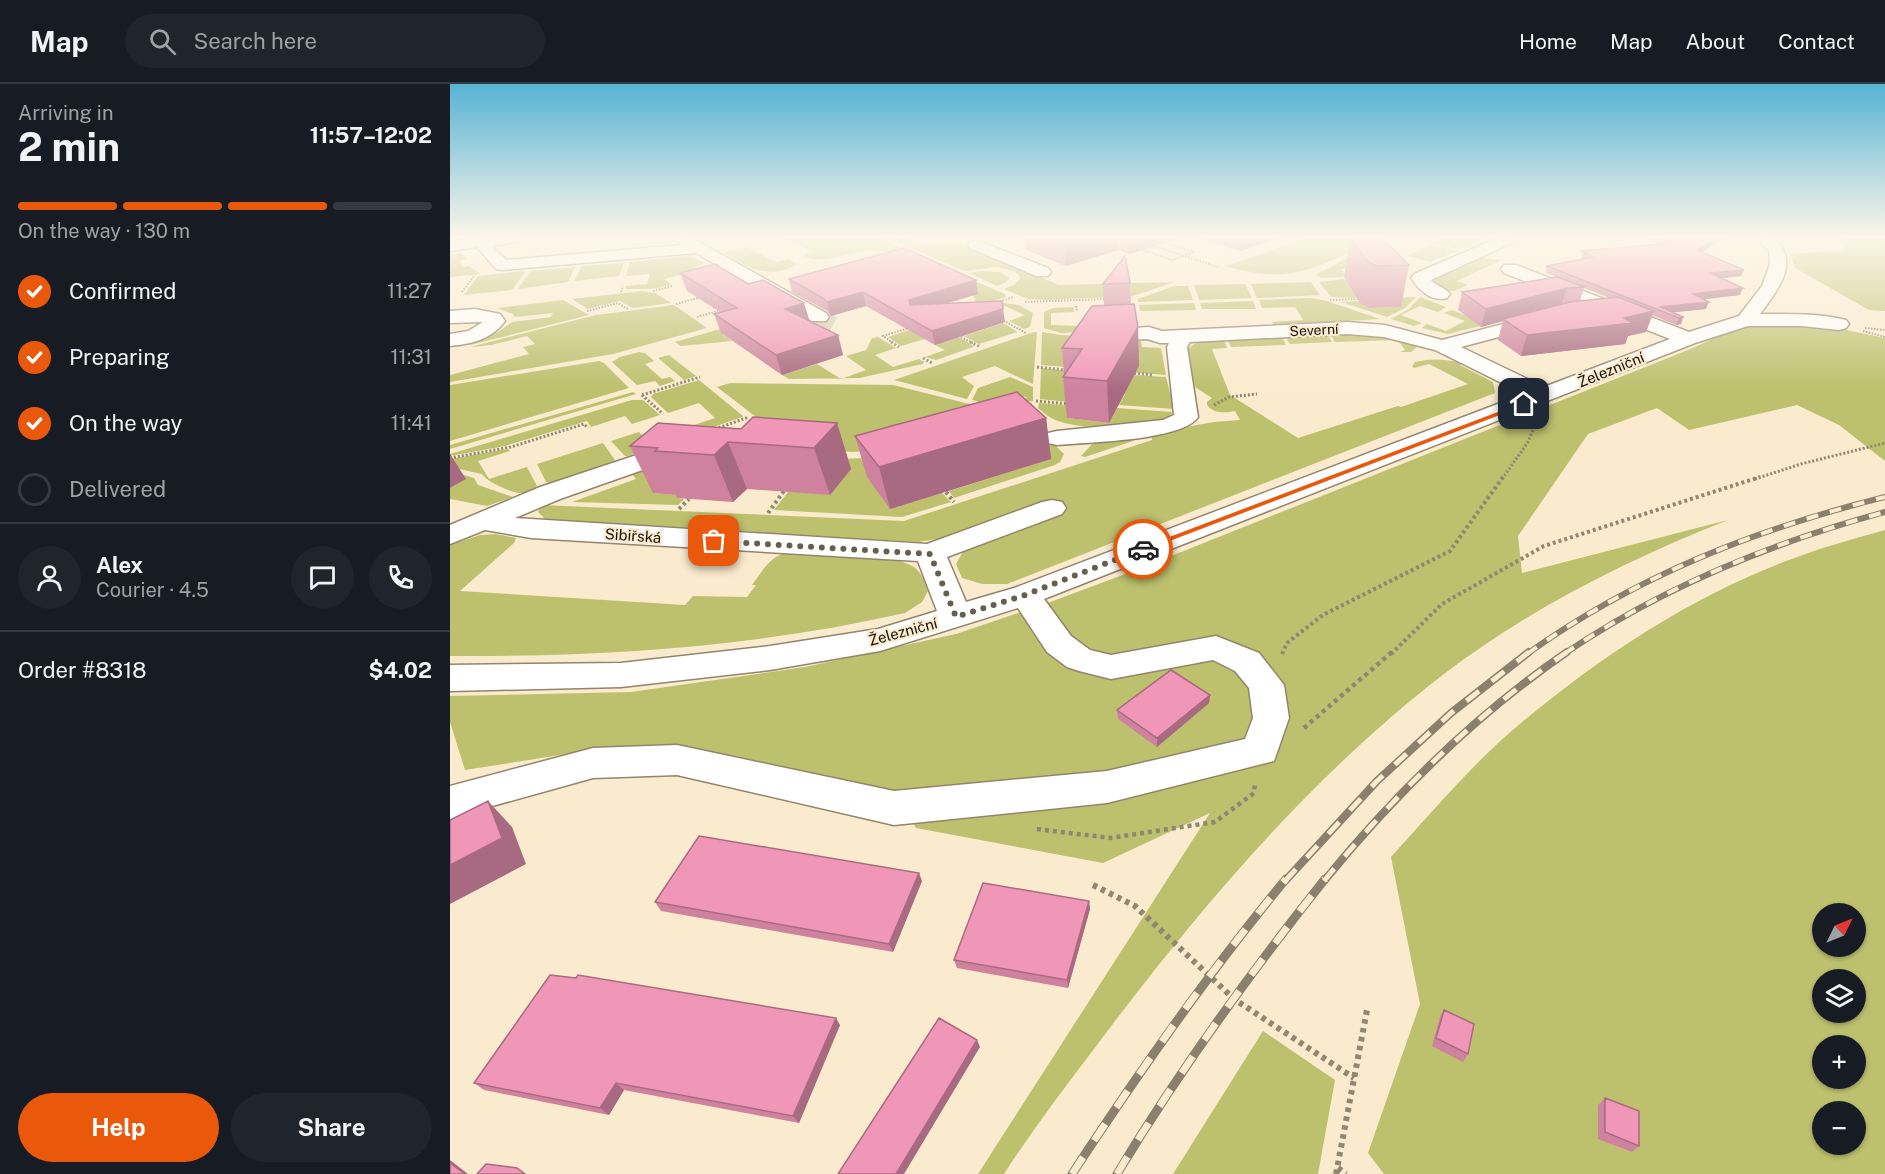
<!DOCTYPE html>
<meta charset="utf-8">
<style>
body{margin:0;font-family:"Public Sans",sans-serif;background:#20242c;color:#f1f3f6;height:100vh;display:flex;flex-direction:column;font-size:22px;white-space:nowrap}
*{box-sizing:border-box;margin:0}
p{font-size:20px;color:#9ea1a6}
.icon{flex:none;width:33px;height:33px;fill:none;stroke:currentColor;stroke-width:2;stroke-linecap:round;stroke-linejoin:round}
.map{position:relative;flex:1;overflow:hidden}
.panel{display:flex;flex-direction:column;background:#171b24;width:450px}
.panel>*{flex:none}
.needle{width:39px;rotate:47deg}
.fabs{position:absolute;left:1362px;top:819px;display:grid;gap:12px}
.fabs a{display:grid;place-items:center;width:54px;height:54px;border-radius:50%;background:#171b24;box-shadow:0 2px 4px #0004;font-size:30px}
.pin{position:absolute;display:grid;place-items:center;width:51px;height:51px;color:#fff;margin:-26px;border-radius:12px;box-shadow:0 3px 9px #0006}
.courier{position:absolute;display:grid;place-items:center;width:60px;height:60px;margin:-30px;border:4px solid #ea580c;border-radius:50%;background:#fff;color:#222;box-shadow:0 2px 8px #0007}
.summary em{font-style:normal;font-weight:700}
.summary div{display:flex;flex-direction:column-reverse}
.summary{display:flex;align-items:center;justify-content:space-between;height:102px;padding:0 18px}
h1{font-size:39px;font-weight:700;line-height:45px}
.bar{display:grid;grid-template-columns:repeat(4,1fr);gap:9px 6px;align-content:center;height:72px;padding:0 18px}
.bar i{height:8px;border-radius:4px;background:#363941}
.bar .on{background:#ea580c}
.bar p{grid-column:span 4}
.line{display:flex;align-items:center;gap:15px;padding:0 18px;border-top:2px solid #363941}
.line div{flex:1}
.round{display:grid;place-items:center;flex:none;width:63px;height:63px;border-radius:32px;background:#20242c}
ol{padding:0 18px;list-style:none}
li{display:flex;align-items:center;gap:18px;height:66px}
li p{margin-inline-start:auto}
li .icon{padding:6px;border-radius:50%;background:#ea580c;color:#fff;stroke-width:4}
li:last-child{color:#9ea1a6}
li i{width:33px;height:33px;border:3px solid #363941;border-radius:50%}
.button{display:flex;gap:12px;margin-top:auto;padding:12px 18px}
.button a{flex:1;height:69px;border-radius:36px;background:#ea580c;color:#fff;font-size:24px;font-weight:700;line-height:69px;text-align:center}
.button a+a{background:#20242c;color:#f1f3f6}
header{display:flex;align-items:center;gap:36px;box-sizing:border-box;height:84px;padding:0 30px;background:#171b24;border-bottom:2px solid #363941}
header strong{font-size:28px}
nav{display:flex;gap:33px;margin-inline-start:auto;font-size:21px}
.search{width:420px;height:54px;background:#20242c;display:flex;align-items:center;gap:15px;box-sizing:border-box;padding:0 21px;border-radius:33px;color:#9ea1a6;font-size:22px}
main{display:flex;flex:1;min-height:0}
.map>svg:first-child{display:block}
.green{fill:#bdc06d;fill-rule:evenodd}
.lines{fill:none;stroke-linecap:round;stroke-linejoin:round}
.minor-tunnel{stroke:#d8cbb0;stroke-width:18;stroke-dasharray:18 9;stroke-linecap:butt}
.minor-casing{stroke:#93856b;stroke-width:3}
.path-far4{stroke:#908671;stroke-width:2;stroke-dasharray:1.5 1.5;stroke-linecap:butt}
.path-far3{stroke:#908671;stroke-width:3;stroke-dasharray:2 2;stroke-linecap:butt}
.path-far2{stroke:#908671;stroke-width:4;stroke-dasharray:3 3;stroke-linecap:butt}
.path-far1{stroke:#908671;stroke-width:4.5;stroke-dasharray:4 4;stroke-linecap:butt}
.path{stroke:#908671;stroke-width:6;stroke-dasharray:4.5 4.5;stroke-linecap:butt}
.minor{fill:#fff;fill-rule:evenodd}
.rail-far2-casing{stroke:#8a806d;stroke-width:6}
.rail-far1-casing{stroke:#8a806d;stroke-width:8}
.rail-casing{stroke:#8a806d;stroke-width:9}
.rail-far2{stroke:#faebce;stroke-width:4;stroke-dasharray:12;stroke-linecap:butt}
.rail-far1{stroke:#faebce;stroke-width:5;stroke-dasharray:16;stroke-linecap:butt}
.rail{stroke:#faebce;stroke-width:7;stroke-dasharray:20;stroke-linecap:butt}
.wall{fill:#ce829e;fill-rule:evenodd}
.shaded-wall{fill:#a86a81}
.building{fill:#f097b8;stroke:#a86a81;stroke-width:1.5}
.route{fill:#ea580c}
.done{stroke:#675f4e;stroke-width:6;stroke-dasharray:0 10.8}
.labels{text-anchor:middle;stroke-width:4.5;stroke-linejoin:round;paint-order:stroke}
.far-street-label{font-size:14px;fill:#181309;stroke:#faebce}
.street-label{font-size:15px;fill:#181309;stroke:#faebce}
</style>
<header>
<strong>Map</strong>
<div class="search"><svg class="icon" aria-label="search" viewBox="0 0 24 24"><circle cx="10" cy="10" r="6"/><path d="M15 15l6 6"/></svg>Search here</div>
<nav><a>Home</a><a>Map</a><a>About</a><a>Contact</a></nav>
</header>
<main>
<section class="panel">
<div class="summary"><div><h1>2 min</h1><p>Arriving in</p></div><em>11:57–12:02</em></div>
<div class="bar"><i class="on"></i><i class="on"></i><i class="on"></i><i></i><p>On the way · 130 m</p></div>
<ol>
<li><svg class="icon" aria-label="check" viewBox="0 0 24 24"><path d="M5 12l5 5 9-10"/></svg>Confirmed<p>11:27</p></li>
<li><svg class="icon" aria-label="check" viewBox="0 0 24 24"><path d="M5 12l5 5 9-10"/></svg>Preparing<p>11:31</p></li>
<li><svg class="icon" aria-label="check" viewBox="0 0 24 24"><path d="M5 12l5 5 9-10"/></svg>On the way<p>11:41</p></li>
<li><i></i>Delivered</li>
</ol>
<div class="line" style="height:108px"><a class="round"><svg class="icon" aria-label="person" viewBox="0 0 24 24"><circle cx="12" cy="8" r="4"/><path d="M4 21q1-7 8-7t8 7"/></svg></a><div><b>Alex</b><p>Courier · 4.5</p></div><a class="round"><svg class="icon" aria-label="chat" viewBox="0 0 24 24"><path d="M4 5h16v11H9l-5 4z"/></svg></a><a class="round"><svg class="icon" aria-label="phone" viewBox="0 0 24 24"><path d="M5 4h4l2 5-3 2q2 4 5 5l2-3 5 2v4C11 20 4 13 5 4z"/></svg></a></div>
<div class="line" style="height:78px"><div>Order #8318</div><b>$4.02</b></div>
<div class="button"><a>Help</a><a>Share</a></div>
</section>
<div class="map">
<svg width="1435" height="1090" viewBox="0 0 1435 1090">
<rect width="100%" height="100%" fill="#faebce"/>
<path class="green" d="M431,154l27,14c-14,2 -28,-3 -43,-1 -19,1 -43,15 -61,5l10,-4 -30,-13z
M439,154h14l18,6 38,-1 100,42 116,-3 -42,14 -88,4 -17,-1 -24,-10 10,-4 6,-6 -1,-4 -5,-4 -18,-4 -32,4z
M855,154h53l12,5c-58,26 -79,42 -144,23z
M995,154h37l1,1 -23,10 -28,-6z
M1391,154h44v73l-16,-1 -74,-42 -5,-14 56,-4z
M980,161l26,6 -26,11 -23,-6z
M296,163l31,15 12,-3 8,5c-28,17 -49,3 -74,-11z
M9,170h3l5,5 -8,2 5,6 5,-1 11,8 -30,3v-22z
M238,172l17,7 -13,5 17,-2 -13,5 -32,8 8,6 -22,4h-25l1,-3 21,-2 3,-10 -24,2 4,-14z
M1024,173l28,3 -46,21 12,4 -14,6h-11l-15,-13z
M896,175l59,13 -36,-4 -28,1 4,6 -2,2 -21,1 -7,-3z
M174,179l-5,13 -45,5 8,-15z
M125,183l-7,15 -50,7 12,-18z
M73,187l2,1 -13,18 -48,5 14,-19z
M531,187l19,1 10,6 -4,4 -9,4 -28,-13z
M515,193l40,17 1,3 -30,10 -3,-15z
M894,195l6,4 8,15 -27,-1 -12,-15z
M861,198l9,13 -63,3 -6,-14z
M795,200l7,14 -53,2 -5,-15z
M724,202h14l5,14 -55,2v-3z
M192,207l13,2 16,10 -38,5 -13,-7 -32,8 -16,-10z
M966,213l-11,11 -18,9 -46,-15 22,-1 6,7 31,-1 -7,-9z
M970,213l26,10 -8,5 -18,-6 -19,9 21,8 -8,3 -23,-7 18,-10z
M862,214l15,3 53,18 -106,6 -2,-3 31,-2 -8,-13 -33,1 -3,-8z
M113,216l26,15 -119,30 -1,-2 29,-11 14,-10 39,-5 2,-4 -38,4 -2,-3 -16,-6z
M803,217l3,8h-54l-2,-6z
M554,219l15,2 14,8 -3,14 -6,2 -15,-8 16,-6 -20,-9 -20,6 9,-8z
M744,219l2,7 -56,1 -1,-6z
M224,221l33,23 -94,26 -163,28v-7l79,-21 -6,-7 12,-3 -8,-8 -36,9 -21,2 126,-32z
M623,223l1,5 -23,1v12l27,1v6l-17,1 -17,-5v-16l9,-4z
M1002,226l32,13v2l-36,9 -26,-6 5,-4 19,7 19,-10 -21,-8z
M1358,238l77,16v123l-46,-36 -42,-20 -108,25 -32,-22 -69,26 -70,102 4,37 206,-53c-101,40 -197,88 -284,154 -134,103 -246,236 -347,371 -32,42 -64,84 -93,129h-26l232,-361 -107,50 -187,-35 -16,-29 -240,-52 -81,5 -114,18 -15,-48v-26l181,-4 174,-25 151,-33 97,-33 83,-31 552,-220 49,-22z
M553,239l15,9 -39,12 -15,-8z
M287,240l-15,10 10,7 -51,5 -6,-4z
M477,240l-11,9 9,6 -24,7 -13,-9z
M584,248h3l-4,52 -38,-18 -33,11 12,9 -7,13 -73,-19z
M592,248l19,3 74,4 6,2 1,6 19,1 5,27 -125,-10z
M880,249l54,2 32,9 1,3 -6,5h-11l5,-2 -7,-10 -63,2z
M877,250l5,8 -42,2 -6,-9z
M831,251l5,10 -55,2 -4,-9z
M428,253l18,11 -21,7 18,12 26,-8 5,3 -1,2 -64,14 -70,1 -7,-4 35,-11 24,15 25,-9 -20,-14 20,-6 6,-12z
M509,253l15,9 -1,1 -37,13 -11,-3 20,-7 -10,-5z
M773,253l4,11 -15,1 18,46 68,43 100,-32 3,1 67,-23 -39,-20 -15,4 -2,-1 3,-5c17,-4 31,-3 48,1l-3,2 33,17 2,11 -488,191h-25l-20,-6 -6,-14 9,-16 85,-47 -113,38 -19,3 -373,-23 -7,-7 4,-7 362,16 248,-81 -1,-7 63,-11 26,-2 -5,-9c-10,2 -21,3 -28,-6v-3l5,-4 -17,-11 -9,-36c9,-11 24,-12 37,-14z
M189,268l6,1 9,8 -9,3 17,15 8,-2 5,4 -15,5 -5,-5 -18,4 -25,-23 8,-5z
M219,271l27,21 -12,4 -26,-22z
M149,277l5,2 25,25 -179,53v-56z
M591,284l34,4 2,31 -37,-4z
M665,290l51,3 8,32 -55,-4 6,-11z
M560,293l23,10v14l-8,1 1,-5 -8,-1 7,8 7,-1 -1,9 -4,2 -55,-14 6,-12z
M249,296l44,36 -1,1 -43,15 -11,-5 27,-9 -16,-15 -31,10 -17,-16 2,-3z
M280,299l163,2 113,28 -98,36 -55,3 -55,-3 -81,-62z
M183,308l3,2 -186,55v-4z
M182,316h11l17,15 -28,9 -7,-8 -34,11 -4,-6 -82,25 -55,10v-2z
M589,319l35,3 -7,12 42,5 8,-15 55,4 -1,4c-26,13 -85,15 -113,5 -7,-2 -14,-8 -20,-13z
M189,348l8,8 38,-3 -57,19h-3l-14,-15z
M695,353l-60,20 -4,-1 16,-17z
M602,358l12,12 -4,8 -5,3 -101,33 -5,-7 101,-32 -12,-13z
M153,359l12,17 -1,1 -63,22 -5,-1 -9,-18z
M247,364l-44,45 26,2 -1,3 6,1 -6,6 -106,-3 64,-23 -4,-5 1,-3z
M58,365l2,2 -32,10 11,18 38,-12 10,19c-3,3 -9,7 -14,7 -10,1 -36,-11 -41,-19l-32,-7v-8z
M419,374l73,35 9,9 -49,15 -128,-7 14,-18 52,-33z
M0,387l24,7 4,7 35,12 -26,9 -37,-7v-11l15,-9z
M1435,446v644h-501l-16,-21 52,-149 -29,-147c42,-46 83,-95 130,-134 80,-67 171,-127 268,-163 31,-12 64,-21 96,-30zM1372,830h34v32h-34zM1372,896h34v32h-34zM1372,962h34v32h-34zM1372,1028h34v32h-34z
M45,450l21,4 -2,5 -54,48 225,14 8,-9 54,1 9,-12h-4c11,-15 18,-29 37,-33 30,2 102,0 125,15 8,6 11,15 14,24l-6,11 -17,11c-151,34 -300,44 -455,43v-111l30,-10z
M813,947l72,49 -17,94h-145z"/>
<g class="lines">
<path class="minor-tunnel" d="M369,233l14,8"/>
<g class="minor-casing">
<path id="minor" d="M29,154h44l-2,3 -29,5 14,14 175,-15 -8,-7h19l134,75 3,4 -3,4h-14l-116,-68 -194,17 -6,-1 -19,-22 -27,4v-10z
M1048,154h20l-2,3 -85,39c5,6 14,7 19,14l-3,4c-16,4 -27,-7 -36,-20l3,-4z
M1306,154h17c29,23 4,53 -13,76 28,0 58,-1 86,6l3,4 -3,4 -7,2 -38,-4h-53l-53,17 -651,256 27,37 19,14 21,5 105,-19 43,17 25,32 5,33 -15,43 -167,42 -213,22 -217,-50 -84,3 -115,32 -28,12v-36l143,-38 84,-3 217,46 213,-20 138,-32 8,-21 -4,-30 -14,-17 -22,-11 -102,19 -32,-8 -12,-4 -20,-15 -29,-44 -138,43 -110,19 -149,17 -171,4v-26l171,-2 149,-17 108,-17 59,-18 -19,-50 -387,-23 -46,-8 -35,14v-19l90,-38 142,-47 9,3 4,5 -4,5 -131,46 -45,19 412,26 115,-42 10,-2 10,2 4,6 -4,6 -115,43 19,45 48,-14 510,-194 -89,-44 -51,-13 -37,-3 -157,8 -3,5 11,70c-16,24 -111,25 -141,28l-9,-2 -3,-5 3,-5 9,-2 106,-11 11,-5 -7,-68 2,-4h-9l-13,-4 -52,2 -7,-2 -3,-4 3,-4 61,-4 13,4 185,-9 38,3 57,15 103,-27 7,2 3,4 -3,4 -91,24 83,40 126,-48 -166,-66 -3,-4 3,-4h12l173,67 50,-16 23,-30 8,-22 -1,-14z
M526,156l72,28 3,4 -3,4h-12l-66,-28 -2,-3 2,-3z
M25,225l25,5 5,7c-13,18 -33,23 -55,25v-12l18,-3 15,-9 -33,1v-12z"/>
</g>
<path class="path-far4" d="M1409,154l26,8
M704,162l64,21
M693,166l29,10 22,-8 -28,-9
M203,207l20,-5
M12,208l13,-17
M171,208l2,-6
M880,216l28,-1
M575,218l82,-3
M544,219l20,-6
M226,220l22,-6
M626,222l1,6
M137,227l31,-8 10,6
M247,233l21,-6
M556,238l20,11
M1415,244l20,2
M1413,247l22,6
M511,253l12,6
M443,259l-10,-7 26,-8"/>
<path class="path-far3" d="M441,258l8,5
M520,258l11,5
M473,274l9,5
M587,283l29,3
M680,289l23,2
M192,311l58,-18
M192,311l21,19
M586,317l33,3
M764,321l15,-8 28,-3
M265,345l34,-12
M0,374l61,-11 73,-23 4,4
M1052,395l26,-37 7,-17
M1305,395l46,-15 84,-21"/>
<path class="path-far2" d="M496,408l8,10
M229,425l10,-10
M318,429l16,-22
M832,570l5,-11 36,-28 127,-64 53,-74
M941,570l51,-50 102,-58 216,-69"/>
<path class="path-far1" d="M854,644l88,-76
M587,745l73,9 105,-16 39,-29 1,-10"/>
<path class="path" d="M643,801l42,21 99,93 120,79
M888,1084l8,6
M886,1090l31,-164"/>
<use href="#minor" class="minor"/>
<g class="rail-far2-casing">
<path id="rail-far2" d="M1077,570c109,-78 229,-125 358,-157
M1114,570c98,-67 207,-111 321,-142"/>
</g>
<g class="rail-far1-casing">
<path id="rail-far1" d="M835,797l92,-100 74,-68 78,-61
M874,797c71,-87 150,-165 243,-229"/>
</g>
<g class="rail-casing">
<path id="rail" d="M622,1090c67,-102 136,-201 214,-295
M667,1090c62,-103 133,-201 208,-295"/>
</g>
<use href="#rail-far2" class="rail-far2"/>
<use href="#rail-far1" class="rail-far1"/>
<use href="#rail" class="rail"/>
</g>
<path class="wall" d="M574,154h158l-53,16 -11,-4 -52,16 -40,-16z
M748,154h81l-39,13z
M900,154l59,27 -8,42 -32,1 -9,-5 -16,-26z
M1195,154h80l-23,14 42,18 -3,6 -20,2 19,17 -37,4 3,10 -33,3 10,5 -2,7 -5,1 -24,-10 -6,17 -18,4 -3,8 -104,12 -23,-16 5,-19 -22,6 -23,-17 4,-18 94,-15 -10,-4 1,-7 37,-7 -3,-2 1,-6 78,-7zM1134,204l26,10 -30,3z
M230,189l129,48 29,14 5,20 -61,20 -61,-42 -7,-19 6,-2 -33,-21z
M339,195l187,1 2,14 -32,9 59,19 -70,23 -69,-39 -35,10 -4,-5 -35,-19z
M680,199l1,21 7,23 1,39 -30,57 -42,-5 -4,-41 1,-2 -2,-27 42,-43 -1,-21z
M596,334l5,41 -161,50 -23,-32 -12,-41z
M387,339l14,46 -21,26 -83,-6 -14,13 -56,-4 -1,-3 -23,-2 -23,-47 111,-17z
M760,611l-1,8 -52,44 -39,-28 -1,-9z
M472,797l-29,71 -232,-41 -6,-9z
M639,817l1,8 -22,79 -111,-20 -3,-8z
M994,926l24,44 -5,8 -31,-16 8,-29z
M390,941l-41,98 -175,-33 -15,25 -125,-25 -10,-7z
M1155,1014l34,48 -7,6 -34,-13v-34z"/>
<path class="shaded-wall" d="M614,154h53l1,12 -52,16z
M679,154h53l-53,16z
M791,154h38l-39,13z
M1268,154h7l-31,18 3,-6z
M1294,186l-3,6 -33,4 2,-7z
M526,196l2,14 -66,20 -3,-14z
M1117,204l-6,18 -58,13v2l-22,6 5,-18z
M1293,204l-3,7 -50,6 3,-7z
M413,208l3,14 -35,10 -4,-14z
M1259,218l-3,7 -39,4 -6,-6z
M354,219l6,19 -25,-13z
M553,225l2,13 -70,23 -3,-14z
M1204,227l-8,21 -18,4 -3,8 -104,12 6,-21 97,-17z
M1233,233l-2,7 -5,1 3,-7z
M688,243l1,39 -30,57 -2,-42z
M388,251l5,20 -61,20 -6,-20z
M596,334l5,41 -161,50 -11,-42z
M387,339l14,46 -21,26 -16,-47z
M278,358l19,47 -14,13 -19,-47z
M0,370l16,25 -16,9z
M760,611l-1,8 -52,44v-9z
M38,717l24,26 14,37 -76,40v-39z
M469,789l3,8 -29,71 -4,-8z
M639,817l1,8 -22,79 -1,-8z
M386,934l4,7 -41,98 -6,-7z
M527,956l3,7 -76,127h-8z
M166,999l8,7 -15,25 -9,-7z
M0,1076l18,14h-3l-15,-11z"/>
<path class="building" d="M900,154h32l27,27 -33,1 -9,-5z
M1210,154h58l-21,12 47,20 -34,3 33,15 -50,6 16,8 -48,5 22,10 -4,1 -132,-52 46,-9 -11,-6 91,-8z
M454,164l72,32 -67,20 1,5 92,-4 1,8 -71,22 -69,-39 -36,10 -4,-4 -34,-19z
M675,172l5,27 -27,1z
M265,180l33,20 15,-4 41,23 -19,6 53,26 -62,20 -62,-41 23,-6 -57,-35z
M1107,193l28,10 -18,1 -81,21 -24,-17z
M1168,213l36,14 -30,7 9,5 -106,12 -24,-16 67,-17z
M684,220l4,23 -31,54 -44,-4 19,-28 -20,-1 30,-42z
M567,308l29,26 -167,49 -24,-31z
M303,333l84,6 -23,25 -86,-6 -14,13 -59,-4 3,-3 -28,-2 28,-23 83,6z
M721,586l39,25 -53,43 -40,-28z
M38,717l14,37 -52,27v-45z
M249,752l220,37 -30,71 -234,-42z
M533,799l106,18 -22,79 -113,-20z
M100,891l26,3 2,-3 258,43 -43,98 -177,-33 -16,25 -126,-25z
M994,926l30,14 -6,30 -32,-16z
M489,934l38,22 -81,134h-58z
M1155,1014l34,13v35l-34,-14z
M0,1079l15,11h-15z
M36,1080l31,4 8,6h-48z"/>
<linearGradient id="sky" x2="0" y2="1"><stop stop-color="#57b3d4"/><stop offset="0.5" stop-color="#fdf6e9"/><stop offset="1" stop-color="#fdf6e9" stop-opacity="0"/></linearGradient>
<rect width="1435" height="306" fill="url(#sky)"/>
<path class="route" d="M1074,318l2,3 -380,145 -8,-1z"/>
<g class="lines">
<path class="done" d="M264,457l216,13 26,63 69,-22 118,-46"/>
</g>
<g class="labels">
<g class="far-street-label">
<text transform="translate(864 246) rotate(-3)" y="5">Severní</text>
</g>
<g class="street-label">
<text transform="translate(1161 286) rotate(-22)" y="5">Železniční</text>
<text transform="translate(183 452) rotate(4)" y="5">Sibiřská</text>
<text transform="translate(453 548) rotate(-15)" y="5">Železniční</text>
</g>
</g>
</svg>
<div class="fabs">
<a><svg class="needle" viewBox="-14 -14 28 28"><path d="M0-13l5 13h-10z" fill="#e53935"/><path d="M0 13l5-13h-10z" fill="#9ea1a6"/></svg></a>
<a><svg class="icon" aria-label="layers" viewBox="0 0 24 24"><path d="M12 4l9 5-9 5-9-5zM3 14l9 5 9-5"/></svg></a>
<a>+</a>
<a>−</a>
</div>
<div class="pin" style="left:264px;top:457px;background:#ea580c"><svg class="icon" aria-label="bag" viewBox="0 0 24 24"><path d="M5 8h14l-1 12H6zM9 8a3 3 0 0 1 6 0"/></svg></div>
<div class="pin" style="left:1074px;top:320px;background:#1f2937"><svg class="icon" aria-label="home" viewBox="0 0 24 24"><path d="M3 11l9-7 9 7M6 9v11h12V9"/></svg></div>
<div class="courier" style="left:693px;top:465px"><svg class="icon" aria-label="car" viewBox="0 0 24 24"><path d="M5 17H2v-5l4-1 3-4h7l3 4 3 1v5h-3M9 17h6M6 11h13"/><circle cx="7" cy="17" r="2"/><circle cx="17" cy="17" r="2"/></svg></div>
</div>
</main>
